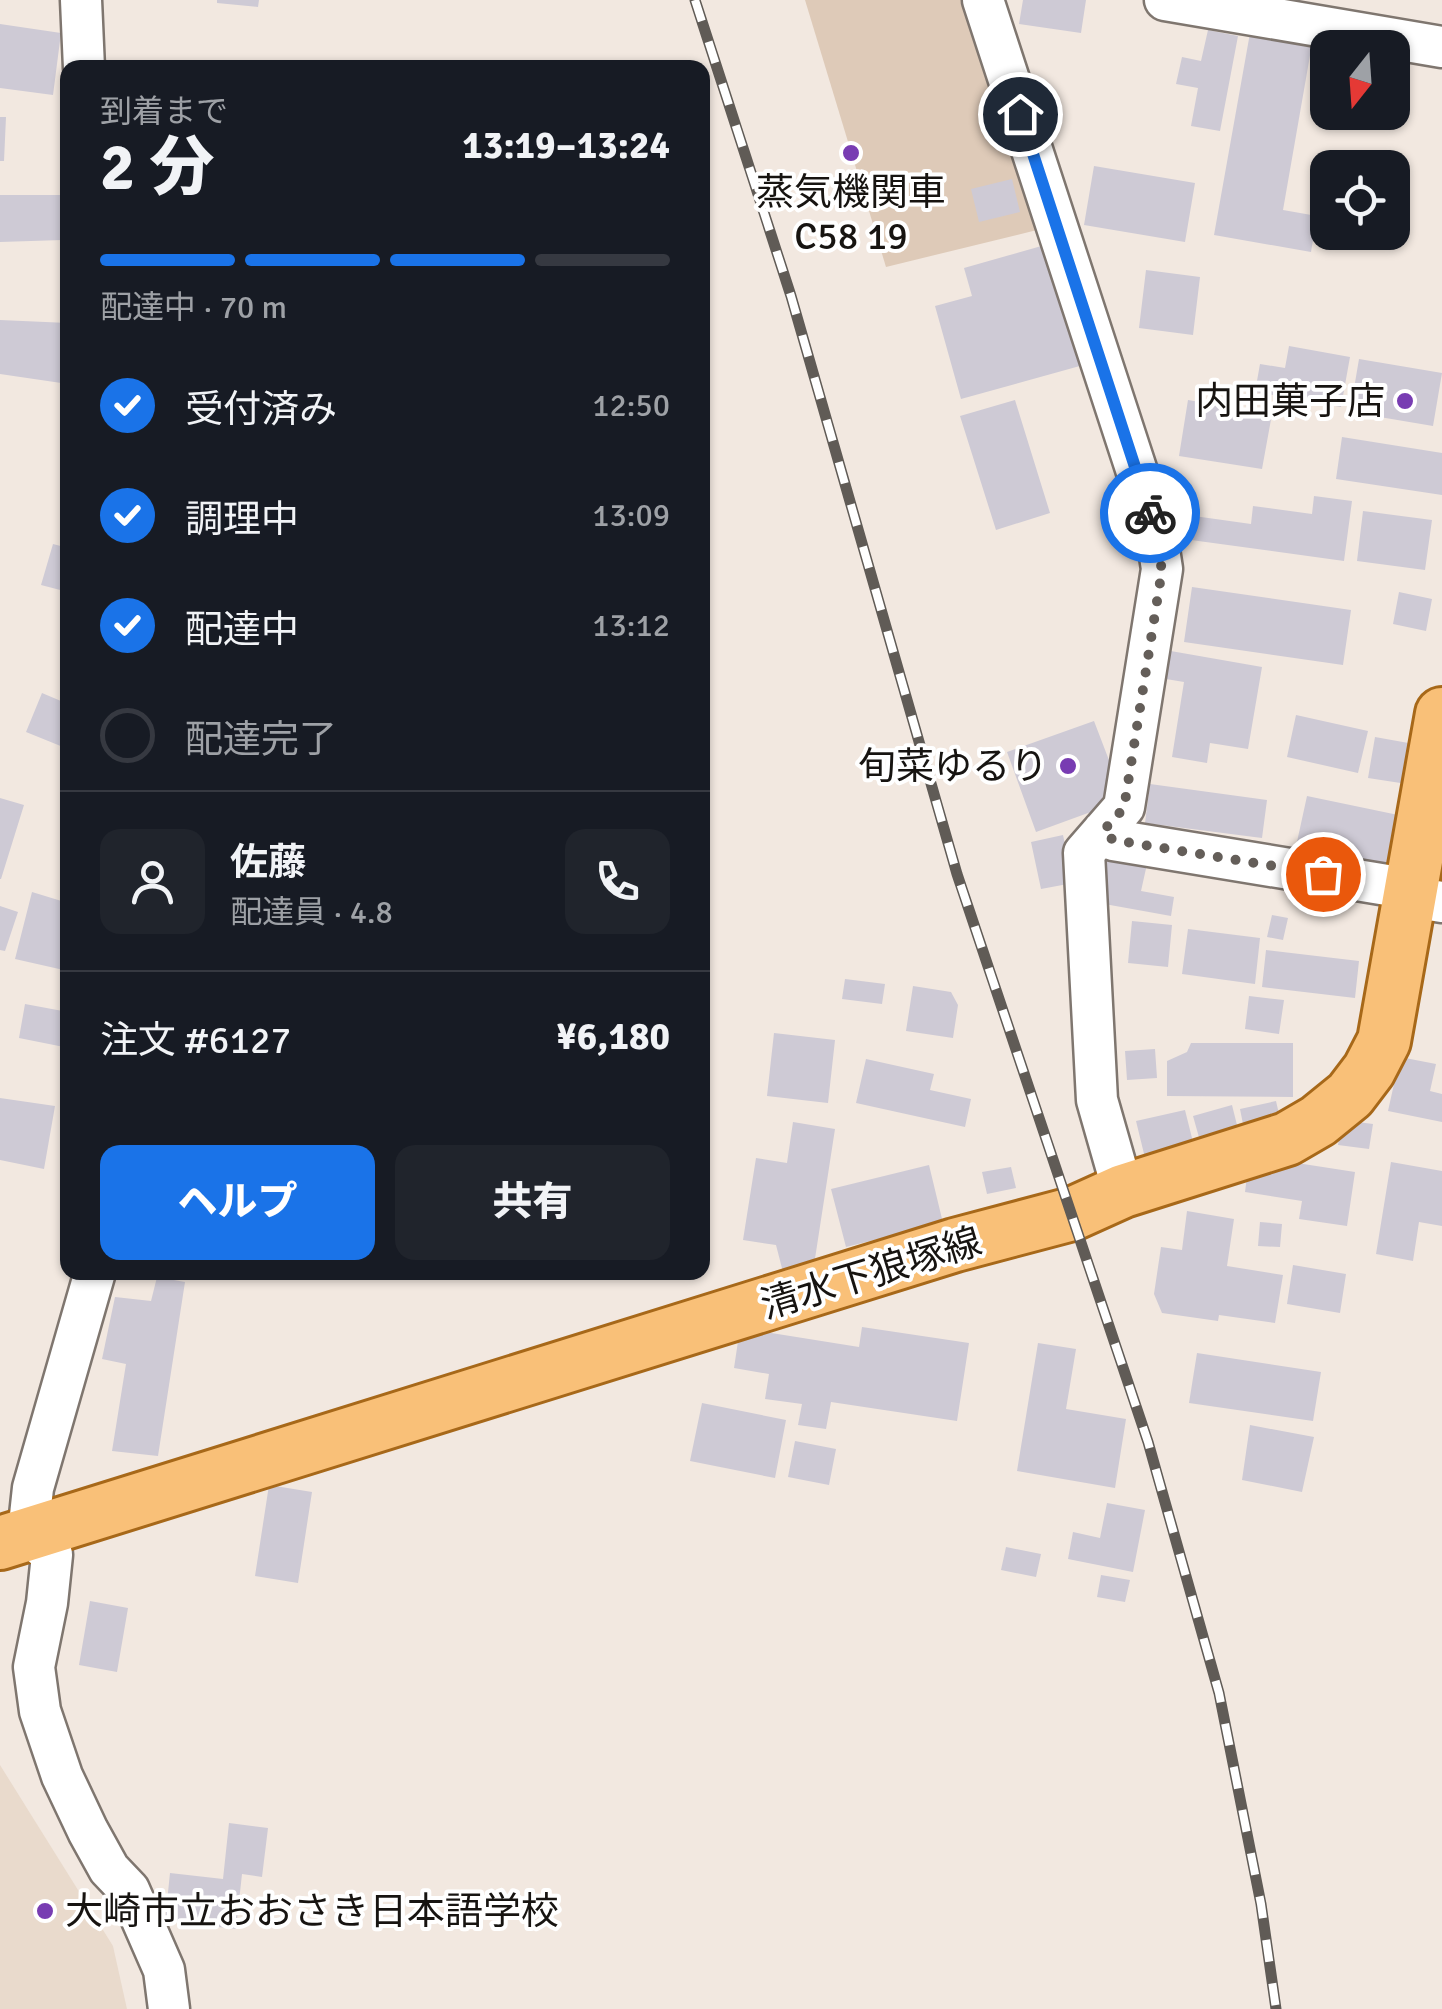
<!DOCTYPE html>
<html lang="ja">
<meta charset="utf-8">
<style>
body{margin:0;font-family:Signika,"Noto Sans JP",sans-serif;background:#20242c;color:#f1f3f6;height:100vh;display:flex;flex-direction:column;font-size:38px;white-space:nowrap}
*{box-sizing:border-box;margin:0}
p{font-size:32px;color:#9ea1a6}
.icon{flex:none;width:55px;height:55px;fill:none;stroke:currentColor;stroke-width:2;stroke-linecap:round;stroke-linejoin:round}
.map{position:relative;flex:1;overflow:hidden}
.drawer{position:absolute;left:60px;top:60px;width:650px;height:1220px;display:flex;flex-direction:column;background:#171b24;border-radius:20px;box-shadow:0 2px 8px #0004}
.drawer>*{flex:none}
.needle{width:65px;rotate:197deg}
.buttons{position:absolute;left:1310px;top:30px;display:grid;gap:20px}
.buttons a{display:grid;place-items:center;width:100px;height:100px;border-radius:20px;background:#171b24;box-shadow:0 2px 8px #0004;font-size:50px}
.pin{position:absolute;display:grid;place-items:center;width:85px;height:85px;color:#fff;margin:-42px;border:5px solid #fff;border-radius:50%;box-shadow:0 2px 10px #0007}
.courier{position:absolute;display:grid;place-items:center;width:100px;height:100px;margin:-50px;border:8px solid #1a73e8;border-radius:50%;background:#fff;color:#222;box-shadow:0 2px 12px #0007}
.head em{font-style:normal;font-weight:800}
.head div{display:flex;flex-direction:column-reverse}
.head{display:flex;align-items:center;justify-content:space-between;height:170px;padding:0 40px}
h1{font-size:65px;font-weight:800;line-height:75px}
.bar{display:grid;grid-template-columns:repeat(4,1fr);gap:15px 10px;align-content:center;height:120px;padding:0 40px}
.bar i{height:12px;border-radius:8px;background:#363941}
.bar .selected{background:#1a73e8}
.bar p{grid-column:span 4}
.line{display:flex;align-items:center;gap:25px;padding:0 40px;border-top:2px solid #363941}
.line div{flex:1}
.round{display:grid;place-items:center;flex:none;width:105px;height:105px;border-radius:20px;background:#20242c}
ol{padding:0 40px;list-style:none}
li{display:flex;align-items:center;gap:30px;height:110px}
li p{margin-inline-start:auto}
li .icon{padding:10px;border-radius:50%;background:#1a73e8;color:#fff;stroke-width:4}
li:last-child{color:#9ea1a6}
li i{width:55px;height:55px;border:5px solid #363941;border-radius:50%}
.action{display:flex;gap:20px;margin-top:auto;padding:20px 40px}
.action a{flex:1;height:115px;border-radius:20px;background:#1a73e8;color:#fff;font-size:40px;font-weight:800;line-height:115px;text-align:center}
.action a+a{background:#20242c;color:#f1f3f6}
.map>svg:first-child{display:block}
.built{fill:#e9dacc}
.green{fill:#decab8}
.building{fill:#cecad5}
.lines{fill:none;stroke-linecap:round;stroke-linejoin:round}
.minor-casing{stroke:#7f766f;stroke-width:45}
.major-casing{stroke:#a76819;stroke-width:58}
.minor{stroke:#fff;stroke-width:40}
.major{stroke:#f9c078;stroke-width:52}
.rail-casing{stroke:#605b56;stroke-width:11}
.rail{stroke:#fff;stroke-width:8;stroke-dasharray:22;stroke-linecap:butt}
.done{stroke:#645e59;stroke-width:10;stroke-dasharray:0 18}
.route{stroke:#1a73e8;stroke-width:12}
.poi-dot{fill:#783cb2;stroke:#fff;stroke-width:4}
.labels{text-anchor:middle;stroke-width:8;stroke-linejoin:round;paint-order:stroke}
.poi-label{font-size:38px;fill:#171411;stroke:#fff;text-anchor:end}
.street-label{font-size:38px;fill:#171411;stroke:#fff}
</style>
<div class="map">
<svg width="1442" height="2009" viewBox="0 0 1442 2009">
<rect width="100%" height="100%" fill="#f2e8e0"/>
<path class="built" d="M0,1765l113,181 14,63h-127z"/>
<path class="green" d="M805,0h160l76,229 -155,38z"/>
<path class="building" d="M217,0h42l-1,7 -41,-4z
M1023,0h63l-5,33 -62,-9z
M0,24l61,9 -8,62 -53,-7z
M1208,30l30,6 -18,95 -29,-5 7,-38 -22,-4 6,-27 19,4z
M1250,33l62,11 -29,166 34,6 -6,36 -97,-17z
M0,117h6l-2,44h-4z
M1094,166l101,17 -10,59 -101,-17z
M1012,179l8,33 -41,10 -8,-33z
M0,195h60l2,45 -62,2z
M1052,243l35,121 -126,35 -26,-93 37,-10 -8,-28z
M1146,270l54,7 -7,58 -54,-7z
M0,320l68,3v61l-68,-10z
M1289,346l61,11 -9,50 -86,-15 5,-28 25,4z
M1359,359l83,14 -9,53 -83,-14z
M1015,400l35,113 -54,17 -36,-114z
M1188,400l84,14 -10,55 -83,-13z
M1342,437l100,16v42l-106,-16z
M1314,496l38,5 -8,60 -153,-21 3,-24 57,8 2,-18 59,8z
M1363,511l69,9 -7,50 -68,-9z
M53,544l15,4v44l-27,-7z
M1192,587l159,23 -8,55 -159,-23z
M1399,592l33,7 -6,32 -33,-7z
M1165,650l97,17 -14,82 -38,-6 -3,20 -35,-6 12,-75 -24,-4z
M42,693l26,11v45l-42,-17z
M1296,715l72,16 -10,42 -71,-16z
M1094,721l18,47 -13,41 -63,23 -29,-80z
M1375,737l39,7 -7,40 -39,-6z
M1150,784l117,16 -5,38 -117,-15z
M1307,796l96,20 -12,56 -96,-21z
M0,798l24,7 -23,74h-1z
M1063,835l10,48 -32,6 -10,-47z
M1108,856l39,8 -6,27 33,6 -3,19 -72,-13z
M32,892l36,11v68l-53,-12z
M0,906l18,6 -13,39 -5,-1z
M1272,915l16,3 -5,22 -16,-3z
M1132,921l40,4 -4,42 -40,-4z
M1188,929l72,9 -5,46 -73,-10z
M1266,950l93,11 -4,37 -93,-11z
M845,979l40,5 -3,20 -40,-5z
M913,986l38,6 7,13 -5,33 -47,-7z
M1249,996l35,4 -5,34 -34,-5z
M25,1004l43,8 -4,35 -45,-9z
M774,1033l61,7 -7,63 -61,-7z
M1191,1043h102v54l-126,-1v-35l20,-9z
M1155,1049l2,29 -30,2 -2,-29z
M1400,1057l36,7 -6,27 12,3v28l-54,-11z
M866,1059l68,15 -4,16 41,9 -6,28 -109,-24z
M0,1098l55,8 -11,63 -44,-9z
M1276,1101l6,26 -37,7 -5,-25z
M1232,1105l8,32 -38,11 -9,-32z
M1185,1110l10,40 -49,12 -10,-41z
M1342,1120l31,4 -4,25 -31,-4z
M793,1122l42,7 -21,136 -31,7 -7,-27 -33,-5 13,-82 31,5z
M1271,1159l84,13 -8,54 -48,-7 3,-18 -57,-9 3,-23z
M1391,1162l51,9v55l-23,-4 -6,39 -37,-7z
M929,1165l14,58 -97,24 -15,-58z
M1011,1167l5,21 -29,6 -5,-22z
M1187,1211l47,8 -7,47 56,9 -8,48 -56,-8 -1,6 -56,-8 -8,-19 7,-47 21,3z
M1260,1222l22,2 -2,23 -22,-1z
M1293,1265l53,9 -6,39 -53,-9z
M157,1277l28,5 -27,174 -46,-5 14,-87 -24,-5 13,-62 36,4z
M862,1327l107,16 -12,78 -126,-19 -5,27 -28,-4 4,-21 -37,-5 4,-25 -35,-6 6,-40 119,19z
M1038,1343l38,6 -10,60 60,10 -11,69 -98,-17z
M1197,1353l124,19 -8,49 -124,-18z
M702,1403l84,17 -11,58 -85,-17z
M1250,1425l64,12 -12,55 -60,-12z
M795,1441l41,8 -7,36 -41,-8z
M269,1485l43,7 -14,91 -43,-7z
M1107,1503l38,7 -12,62 -65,-13 5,-27 27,6z
M1006,1547l35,7 -5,23 -35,-7z
M1101,1575l29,5 -5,22 -28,-5z
M90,1601l38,7 -11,64 -38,-7z
M229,1823l39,5 -6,49 -20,-3 -6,55 -71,-8 5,-48 53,6z"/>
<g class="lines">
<g class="minor-casing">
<path id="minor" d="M81,0l3,68
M983,0l173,530 6,39 -38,238 -40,46 13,247 26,91
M1165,0l277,47
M1103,831l10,9 280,46 18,11 31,5
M95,1272l-62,216 -5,46 24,21 -5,48 -13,64 6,44 22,65 26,55 21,38 20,21 35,80 5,39"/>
</g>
<g class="major-casing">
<path id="major" d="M0,1543l955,-298 117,-31 51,-23 164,-52 31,-18 32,-26 19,-25 15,-29 58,-327"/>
</g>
<use href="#minor" class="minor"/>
<use href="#major" class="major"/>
<g class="rail-casing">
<path id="rail" d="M695,0l96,296 166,578 191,568 71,251 42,211 15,105"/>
</g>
<use href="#rail" class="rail"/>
</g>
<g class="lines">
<path class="done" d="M1150,513l12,57 -38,238 -21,23 10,9 210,34"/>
<path class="route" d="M1020,114l130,399"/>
</g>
<g class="poi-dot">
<circle cx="851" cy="153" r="10"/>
<circle cx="1405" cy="401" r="10"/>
<circle cx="1068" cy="766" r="10"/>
<circle cx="45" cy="1911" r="10"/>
</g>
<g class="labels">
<g class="poi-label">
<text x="851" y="205" text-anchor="middle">蒸気機関車<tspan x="851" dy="44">C58 19</tspan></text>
<text x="1385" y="414">内田菓子店</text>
<text x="1048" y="779">旬菜ゆるり</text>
<text x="65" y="1924" text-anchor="start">大崎市立おおさき日本語学校</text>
</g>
<g class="street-label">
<text transform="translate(871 1273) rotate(-17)" y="13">清水下狼塚線</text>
</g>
</g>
</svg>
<div class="buttons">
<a><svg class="needle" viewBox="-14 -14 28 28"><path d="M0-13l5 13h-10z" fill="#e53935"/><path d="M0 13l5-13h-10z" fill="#9ea1a6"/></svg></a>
<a><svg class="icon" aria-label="locate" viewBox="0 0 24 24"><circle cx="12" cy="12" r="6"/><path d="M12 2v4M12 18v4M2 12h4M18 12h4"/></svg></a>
</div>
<div class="pin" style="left:1323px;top:874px;background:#ea580c"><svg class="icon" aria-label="bag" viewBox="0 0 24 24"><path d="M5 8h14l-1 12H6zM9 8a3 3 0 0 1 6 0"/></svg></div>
<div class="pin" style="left:1020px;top:114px;background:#1f2937"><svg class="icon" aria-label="home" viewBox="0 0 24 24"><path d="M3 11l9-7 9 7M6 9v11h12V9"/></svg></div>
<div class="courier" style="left:1150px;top:513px"><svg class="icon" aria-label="bike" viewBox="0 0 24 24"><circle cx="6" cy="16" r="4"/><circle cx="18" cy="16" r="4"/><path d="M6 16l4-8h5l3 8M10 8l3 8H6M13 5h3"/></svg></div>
<section class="drawer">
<div class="head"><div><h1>2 分</h1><p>到着まで</p></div><em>13:19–13:24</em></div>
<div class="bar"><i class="selected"></i><i class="selected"></i><i class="selected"></i><i></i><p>配達中 · 70 m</p></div>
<ol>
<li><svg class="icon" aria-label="check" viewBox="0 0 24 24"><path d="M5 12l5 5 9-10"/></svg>受付済み<p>12:50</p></li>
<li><svg class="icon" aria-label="check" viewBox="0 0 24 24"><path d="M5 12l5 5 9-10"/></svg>調理中<p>13:09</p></li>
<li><svg class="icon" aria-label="check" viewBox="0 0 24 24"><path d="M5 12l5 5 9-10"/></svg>配達中<p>13:12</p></li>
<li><i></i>配達完了</li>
</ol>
<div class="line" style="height:180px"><a class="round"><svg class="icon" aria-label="person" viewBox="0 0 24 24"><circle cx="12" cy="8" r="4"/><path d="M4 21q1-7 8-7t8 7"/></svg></a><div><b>佐藤</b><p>配達員 · 4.8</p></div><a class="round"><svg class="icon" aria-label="phone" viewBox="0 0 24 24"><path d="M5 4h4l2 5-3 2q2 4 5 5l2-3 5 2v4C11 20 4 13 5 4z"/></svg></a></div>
<div class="line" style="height:130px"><div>注文 #6127</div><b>¥6,180</b></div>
<div class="action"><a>ヘルプ</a><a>共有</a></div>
</section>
</div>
